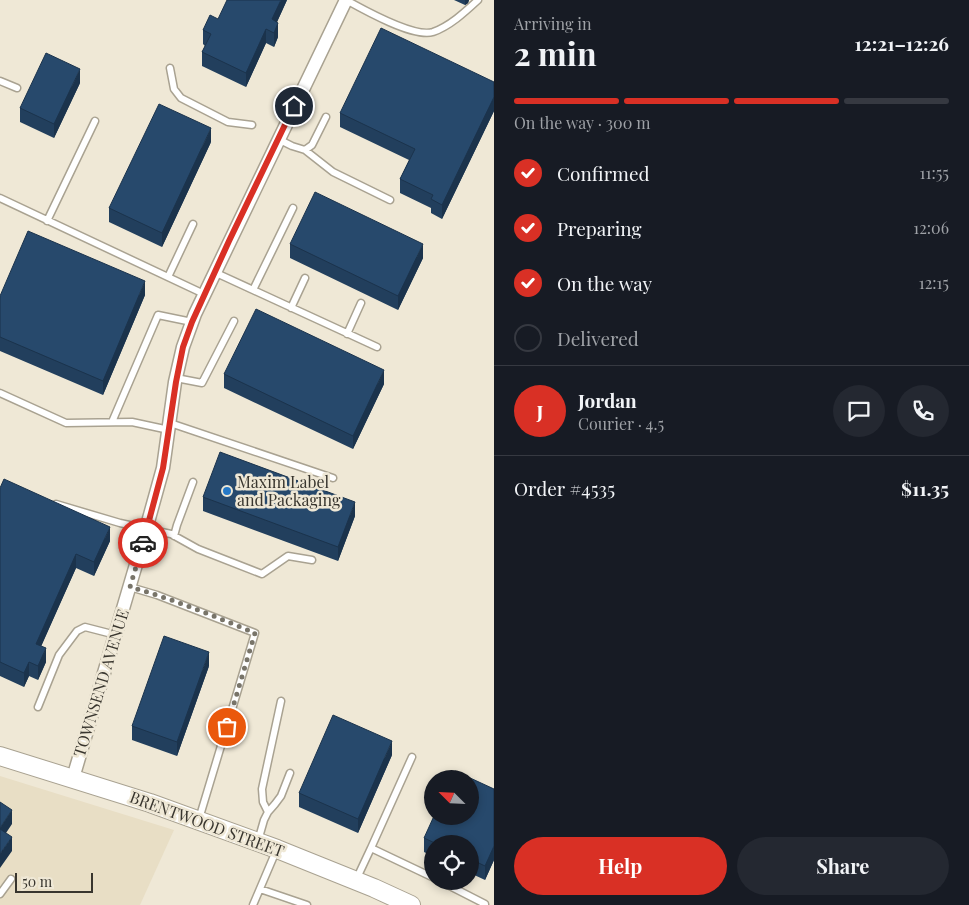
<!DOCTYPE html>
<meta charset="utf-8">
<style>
body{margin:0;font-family:"Playfair Display",serif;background:#242831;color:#f1f3f6;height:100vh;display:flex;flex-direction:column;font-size:19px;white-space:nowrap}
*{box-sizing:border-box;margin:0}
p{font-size:16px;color:#9ea1a6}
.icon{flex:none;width:28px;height:28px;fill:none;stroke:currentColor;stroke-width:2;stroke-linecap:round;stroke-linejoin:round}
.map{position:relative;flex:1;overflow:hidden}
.panel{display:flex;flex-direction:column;background:#171b24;width:475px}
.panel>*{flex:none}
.needle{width:32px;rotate:294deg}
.fabs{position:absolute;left:424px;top:770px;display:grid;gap:10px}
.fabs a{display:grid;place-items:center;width:55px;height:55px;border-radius:50%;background:#171b24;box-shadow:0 2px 8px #0003;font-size:25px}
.scale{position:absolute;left:15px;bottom:12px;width:78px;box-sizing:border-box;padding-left:5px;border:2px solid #38352e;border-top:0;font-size:14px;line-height:18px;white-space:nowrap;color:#38352e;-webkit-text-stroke:4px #efe8d6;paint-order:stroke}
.pin{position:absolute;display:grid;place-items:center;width:42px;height:42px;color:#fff;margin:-21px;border:2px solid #fff;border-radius:50%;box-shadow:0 1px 5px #0007}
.courier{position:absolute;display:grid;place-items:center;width:50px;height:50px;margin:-25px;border:4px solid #d93025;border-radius:50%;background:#fff;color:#222;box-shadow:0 1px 6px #0007}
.overview em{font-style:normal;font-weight:700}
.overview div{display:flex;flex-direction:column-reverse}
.overview{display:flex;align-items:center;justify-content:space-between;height:85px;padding:0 20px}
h1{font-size:32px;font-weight:700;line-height:38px}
.bar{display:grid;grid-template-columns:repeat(4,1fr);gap:8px 5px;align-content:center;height:60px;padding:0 20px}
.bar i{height:6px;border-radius:4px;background:#363941}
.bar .active{background:#d93025}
.bar p{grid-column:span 4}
.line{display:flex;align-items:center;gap:12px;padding:0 20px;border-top:1px solid #363941}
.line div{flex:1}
.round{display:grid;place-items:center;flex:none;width:52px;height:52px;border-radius:26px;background:#242831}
ol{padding:0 20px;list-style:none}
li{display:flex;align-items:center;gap:15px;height:55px}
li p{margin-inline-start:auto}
li .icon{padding:5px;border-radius:50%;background:#d93025;color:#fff;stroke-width:4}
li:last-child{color:#9ea1a6}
li i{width:28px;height:28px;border:2px solid #363941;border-radius:50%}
.button{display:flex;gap:10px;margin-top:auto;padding:10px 20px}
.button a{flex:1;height:58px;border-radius:30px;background:#d93025;color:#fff;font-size:20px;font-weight:700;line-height:58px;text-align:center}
.button a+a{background:#242831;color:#f1f3f6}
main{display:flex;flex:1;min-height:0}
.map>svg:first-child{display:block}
.built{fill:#e8dec5}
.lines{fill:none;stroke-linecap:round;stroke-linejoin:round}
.lane-casing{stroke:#a9a291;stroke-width:9}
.street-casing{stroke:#a9a291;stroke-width:15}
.secondary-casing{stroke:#a9a291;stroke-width:20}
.lane{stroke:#fff;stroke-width:6}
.street{stroke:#fff;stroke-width:12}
.secondary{stroke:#fff;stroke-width:18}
.wall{fill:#223f5d}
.shaded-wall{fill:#1b334c}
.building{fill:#27496c;stroke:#1b334c}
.done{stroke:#787469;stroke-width:5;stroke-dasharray:0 9}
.route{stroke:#d93025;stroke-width:6}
.poi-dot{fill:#2679c7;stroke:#efe8d6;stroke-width:2}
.labels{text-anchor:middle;stroke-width:5;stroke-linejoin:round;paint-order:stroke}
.poi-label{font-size:16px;fill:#38352e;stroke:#efe8d6;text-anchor:start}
.street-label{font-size:16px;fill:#38352e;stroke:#efe8d6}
</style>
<main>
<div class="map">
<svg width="494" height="905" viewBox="0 0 494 905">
<rect width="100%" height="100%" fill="#efe8d6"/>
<path class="built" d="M0,776l174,54 -34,75h-140z"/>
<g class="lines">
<g class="lane-casing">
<path id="lane" d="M346,0c18,10 68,38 87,32 17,-6 32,-20 45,-32
M170,68l4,21 7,9 47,24 24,3
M0,81l17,7
M278,139l14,7 13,4 7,-5 14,-28
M305,150l28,22 57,28
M0,198l204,96
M47,221l48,-100
M214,272l163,75
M168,277l25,-53
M253,290l40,-82
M291,308l14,-30
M347,334l14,-31
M176,378l26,5 32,-62
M0,393l66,30 66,-1 37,8
M112,422l46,-107 34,7
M170,423l163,55
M56,504l64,19 51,11 27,15 64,25 26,-18 24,4
M174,536l3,-11 16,-43
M130,587l27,8 98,38 -56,186
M38,707l21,-52 18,-24 8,-4 31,8
M268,812l-5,-10 -1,-13 19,-88
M258,841l6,-21 4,-8 7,-8 6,-8 9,-23
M371,848l41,-91
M356,880l15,-32 61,29
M440,881l45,23v1
M260,889l47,16
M0,894l11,-15
M253,905l23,-54"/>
</g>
<g class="street-casing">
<path id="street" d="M73,778l67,-227 23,-83 12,-86 8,-35 12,-33 151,-314"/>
</g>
<g class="secondary-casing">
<path id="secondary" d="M0,756l150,47 127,46 97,39 37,17"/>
</g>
<use href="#lane" class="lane"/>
<use href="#street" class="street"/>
<use href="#secondary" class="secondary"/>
</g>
<path class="wall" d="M287,0l-10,22 1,15 -4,10 -8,-4 -20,44 -44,-21v-14l3,-6 -2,-2v-14l15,-11z
M454,0h15l-1,3 -3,2z
M494,82v29l-52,108 -11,-6v-5l-31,-15v-14l9,-19 -69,-33v-14z
M80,83l-26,55 -34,-16v-14z
M211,142l-49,105 -53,-25v-14z
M290,244l133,14 -25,52 -108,-52z
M145,295l-42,100 -103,-44v-55z
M224,374l160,10 -31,65 -129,-61z
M0,488l110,53 -16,35 -18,-8 -35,78 5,16 -8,18 -9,-4 -5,11 -24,-11z
M203,497l152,19 -17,45 -135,-50z
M209,666l-32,90 -45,-16v-14z
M392,755l-34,78 -59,-26v-14z
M494,789v71l-9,20 -15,-7v-29h-38v12l-8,-4v-14z"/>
<path class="shaded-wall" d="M281,0h6l-15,33v-14z
M465,0h4l-1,3 -3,2z
M278,23v14l-4,10v-14z
M266,29v14l-20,44v-14z
M80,69v14l-26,55v-14z
M494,97v14l-52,108v-14z
M211,128v14l-49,105v-14z
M423,244v14l-25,52v-14z
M145,281v14l-42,100v-14z
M384,370v14l-31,65v-13z
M355,502v14l-17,45v-14z
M110,527v14l-16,35v-14z
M76,554v14l-40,90v-14z
M46,648v14l-8,18v-14z
M209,652v14l-32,90v-14z
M29,662v14l-5,11v-14z
M392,741v14l-34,78v-14z
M12,810v14l-12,18v-14z
M12,837v14l-12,17v-14z
M494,846v14l-9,20v-14z"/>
<path class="building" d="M227,0h54l-9,19 6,4 -4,10 -8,-4 -20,44 -44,-21 9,-18 -8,-4 7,-15 8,4z
M381,28l113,54v15l-52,108 -11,-6 2,-4 -33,-16 15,-30 -75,-36z
M46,53l34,16 -26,55 -34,-16z
M159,104l52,24 -49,105 -53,-25z
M315,192l108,52 -25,52 -108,-52z
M28,231l117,50 -42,100 -103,-44v-41z
M256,309l128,61 -31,66 -129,-62z
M220,452l135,50 -17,45 -135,-50z
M4,479l106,48 -16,35 -18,-8 -40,90 10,4 -8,18 -9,-4 -5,11 -24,-11v-174z
M164,636l45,16 -32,90 -45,-16z
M333,715l59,26 -34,78 -59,-26z
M455,771l39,18v57l-9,20 -15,-7v-15h-33l-13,-6 10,-22h36v-37h-18z
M0,802l12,8 -12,18z
M0,829l12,8 -12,17z"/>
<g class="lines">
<path class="done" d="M143,543l-13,44c43,12 84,29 125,46l-28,94"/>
<path class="route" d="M143,543l20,-75 13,-86 7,-35 9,-25 37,-81 65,-135"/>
</g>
<circle class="poi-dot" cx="227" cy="491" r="5"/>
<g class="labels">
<g class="poi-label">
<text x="237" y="488">Maxim Label<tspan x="237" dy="18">and Packaging</tspan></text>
</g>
<g class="street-label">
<text transform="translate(101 683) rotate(-73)" y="6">TOWNSEND AVENUE</text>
<text transform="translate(207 824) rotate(20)" y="6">BRENTWOOD STREET</text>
</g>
</g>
</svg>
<div class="fabs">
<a><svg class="needle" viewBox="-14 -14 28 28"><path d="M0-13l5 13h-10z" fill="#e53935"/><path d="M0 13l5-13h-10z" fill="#9ea1a6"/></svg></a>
<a><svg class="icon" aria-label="locate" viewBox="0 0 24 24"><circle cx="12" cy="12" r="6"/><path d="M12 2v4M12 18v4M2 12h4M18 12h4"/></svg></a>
</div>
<div class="scale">50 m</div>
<div class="pin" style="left:227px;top:727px;background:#ea580c"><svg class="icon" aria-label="bag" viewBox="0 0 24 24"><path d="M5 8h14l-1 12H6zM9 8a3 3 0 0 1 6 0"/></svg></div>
<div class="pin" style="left:294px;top:106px;background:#1f2937"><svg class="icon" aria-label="home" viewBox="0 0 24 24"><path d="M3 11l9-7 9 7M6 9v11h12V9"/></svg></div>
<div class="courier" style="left:143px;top:543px"><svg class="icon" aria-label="car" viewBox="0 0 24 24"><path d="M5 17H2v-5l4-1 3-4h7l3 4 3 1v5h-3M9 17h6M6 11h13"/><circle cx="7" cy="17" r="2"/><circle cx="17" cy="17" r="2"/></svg></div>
</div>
<section class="panel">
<div class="overview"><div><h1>2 min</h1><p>Arriving in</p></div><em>12:21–12:26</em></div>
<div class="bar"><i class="active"></i><i class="active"></i><i class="active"></i><i></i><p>On the way · 300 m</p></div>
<ol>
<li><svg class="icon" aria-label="check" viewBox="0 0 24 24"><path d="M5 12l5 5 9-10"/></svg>Confirmed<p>11:55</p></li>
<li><svg class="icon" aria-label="check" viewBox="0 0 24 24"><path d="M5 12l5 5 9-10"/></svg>Preparing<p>12:06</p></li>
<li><svg class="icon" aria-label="check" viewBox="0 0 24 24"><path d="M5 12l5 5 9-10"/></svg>On the way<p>12:15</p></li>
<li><i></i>Delivered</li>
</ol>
<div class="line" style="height:90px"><b class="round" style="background:#d93025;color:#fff">J</b><div><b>Jordan</b><p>Courier · 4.5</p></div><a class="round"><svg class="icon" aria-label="chat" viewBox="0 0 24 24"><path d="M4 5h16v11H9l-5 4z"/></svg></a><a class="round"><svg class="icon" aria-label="phone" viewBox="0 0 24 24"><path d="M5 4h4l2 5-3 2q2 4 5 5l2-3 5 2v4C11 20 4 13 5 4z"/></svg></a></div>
<div class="line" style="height:65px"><div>Order #4535</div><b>$11.35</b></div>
<div class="button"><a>Help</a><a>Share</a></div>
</section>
</main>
